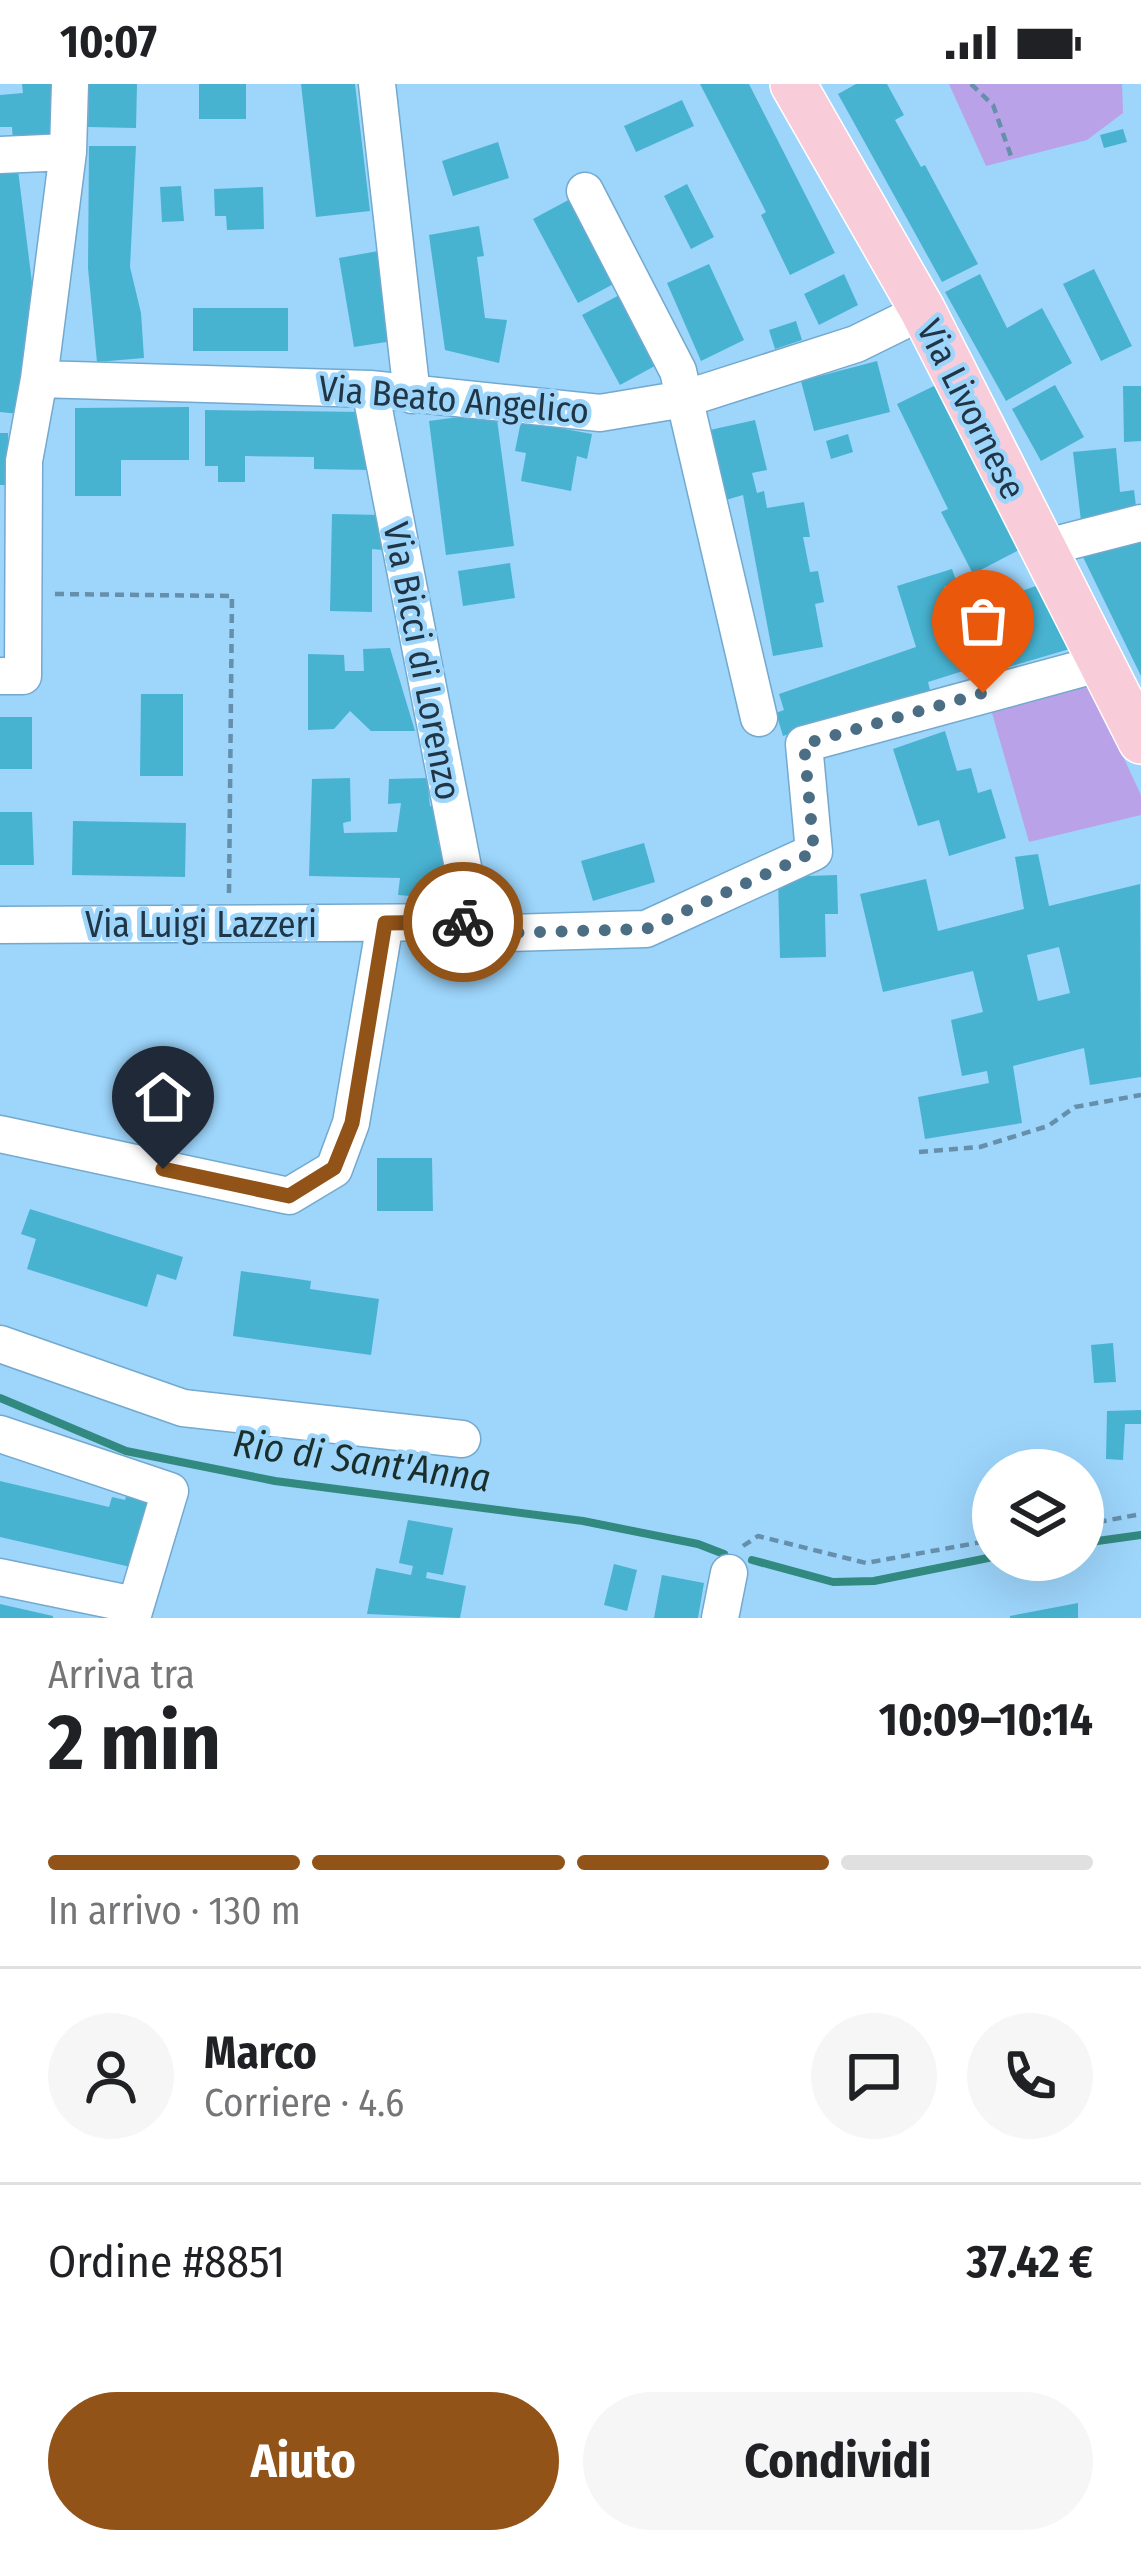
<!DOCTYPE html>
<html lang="it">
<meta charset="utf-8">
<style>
body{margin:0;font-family:"Fira Sans Condensed",sans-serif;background:#f6f6f6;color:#202124;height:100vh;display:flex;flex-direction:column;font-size:45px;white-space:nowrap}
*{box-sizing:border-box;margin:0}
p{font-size:39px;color:#757577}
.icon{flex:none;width:66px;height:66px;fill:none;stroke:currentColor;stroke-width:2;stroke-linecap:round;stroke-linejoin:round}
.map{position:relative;height:1534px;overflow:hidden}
.details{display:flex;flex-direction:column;background:#fff;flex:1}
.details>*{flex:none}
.controls{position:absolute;left:972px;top:1365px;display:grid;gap:24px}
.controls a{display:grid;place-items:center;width:132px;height:132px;border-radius:50%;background:#fff;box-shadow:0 12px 48px #0002;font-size:60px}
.pin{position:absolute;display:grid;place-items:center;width:102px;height:102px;color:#fff;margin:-123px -51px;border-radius:50% 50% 50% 0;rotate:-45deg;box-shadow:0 0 12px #0007}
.pin .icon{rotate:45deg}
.courier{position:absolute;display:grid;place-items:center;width:120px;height:120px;margin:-60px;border:9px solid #915318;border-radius:50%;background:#fff;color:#222;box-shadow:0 3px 15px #0007}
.overview em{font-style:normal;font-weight:700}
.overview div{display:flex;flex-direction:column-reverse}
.overview{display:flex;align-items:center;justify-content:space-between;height:204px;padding:0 48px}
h1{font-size:78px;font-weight:700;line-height:90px}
.bar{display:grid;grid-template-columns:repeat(4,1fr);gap:18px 12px;align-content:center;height:144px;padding:0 48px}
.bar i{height:15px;border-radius:9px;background:#e0e0e0}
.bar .active{background:#915318}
.bar p{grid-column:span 4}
.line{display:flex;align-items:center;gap:30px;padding:0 48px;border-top:3px solid #e0e0e0}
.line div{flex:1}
.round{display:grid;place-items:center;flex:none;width:126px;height:126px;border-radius:63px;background:#f6f6f6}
.cta{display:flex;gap:24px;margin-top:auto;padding:24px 48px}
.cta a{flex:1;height:138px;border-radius:72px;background:#915318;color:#fff;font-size:48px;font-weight:700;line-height:138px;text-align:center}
.cta a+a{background:#f6f6f6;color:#202124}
.status{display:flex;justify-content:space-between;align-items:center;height:84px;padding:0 60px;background:#fff;direction:ltr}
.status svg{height:33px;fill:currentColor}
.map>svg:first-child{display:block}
.green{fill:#baa2e9}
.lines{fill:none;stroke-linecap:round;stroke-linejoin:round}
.stream{stroke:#328980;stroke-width:8}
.building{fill:#48b3d1;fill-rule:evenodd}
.minor-casing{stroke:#73a9ce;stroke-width:39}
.major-casing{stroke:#fff;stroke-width:48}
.path{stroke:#668fac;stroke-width:4.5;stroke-dasharray:9 6;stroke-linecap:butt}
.minor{stroke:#fff;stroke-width:36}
.major{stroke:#f9ccda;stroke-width:45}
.done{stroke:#4c6e85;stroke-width:12;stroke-dasharray:0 21.6}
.route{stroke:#915318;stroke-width:15}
.labels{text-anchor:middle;stroke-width:9;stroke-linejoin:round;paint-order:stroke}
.street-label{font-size:36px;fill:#203646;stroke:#9dd5fb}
.water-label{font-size:39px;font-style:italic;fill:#1a2e2a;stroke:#9dd5fb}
</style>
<div class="status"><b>10:07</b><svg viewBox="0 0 49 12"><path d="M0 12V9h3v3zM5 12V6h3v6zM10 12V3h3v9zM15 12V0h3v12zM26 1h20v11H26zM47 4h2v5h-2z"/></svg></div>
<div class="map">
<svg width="1141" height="1534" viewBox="0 0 1141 1534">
<rect width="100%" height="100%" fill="#9dd5fb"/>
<path class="green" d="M949,0h173l1,29 -36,27 -101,26z
M1086,593l55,118v20l-112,27 -39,-136z"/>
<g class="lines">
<path class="stream" d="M0,1314l126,53 149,30 308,40 115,23 26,10
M1083,1459l58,-8
M752,1476l81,22 41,-1 119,-24"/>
</g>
<path class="building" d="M22,0h31l1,56 -41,1 -1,-14h-12v-32l23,-2z
M89,0h48l-1,44 -48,-1z
M199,0h47v35h-47z
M301,0h54l15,127 -54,6z
M700,0h49l86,169 -45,22 -29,-60 5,-3z
M856,0h31l17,31 -9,5 26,47 4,-2 53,99 -36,18 -104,-188z
M682,16l12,26 -58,26 -12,-26z
M1123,45l4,13 -23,6 -4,-13z
M498,58l11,36 -56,18 -11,-35z
M89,62h47l-6,121 11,46 3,45 -47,4 -9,-94z
M17,78l15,121 -13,131 -19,-2v-248z
M687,100l27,53 -23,12 -27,-53z
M181,102l3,35 -22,1 -2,-35z
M263,103l1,42 -37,1 -1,-14h-11l-1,-27z
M574,113l45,84 -41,22 -45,-84z
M479,142l5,30 -7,1 8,61 22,2 -8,43 -54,-13 -16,-115z
M384,166l15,90 -45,7 -15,-89z
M709,180l35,76 -43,21 -34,-78z
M1094,185l38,77 -31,15 -38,-77z
M844,190l14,31 -39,20 -15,-31z
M980,190l27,54 35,-20 30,55 -66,38 -61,-109z
M625,208l37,70 -42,23 -38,-70z
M193,224h95v43h-95z
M796,237l6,19 -27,9 -6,-19z
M877,277l13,51 -76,19 -13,-50z
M936,301l83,165 -46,24 -32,-62 7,-3 -51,-105z
M1055,301l29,52 -43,24 -29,-52z
M1123,302h18v55l-17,1z
M189,323v53h-68v36h-46v-88z
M205,326l158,2 9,58 -58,-1v-12l-69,-1v26h-27v-16h-13z
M496,328l18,134 -68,9 -17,-134z
M755,336l12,50 -15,3 5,20 7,-2 3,17 37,-6 6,35h-7l7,35 8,-1 6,31 -9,2 8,43 -50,9 -30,-161 -17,5 -16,-70z
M521,337l71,13 -5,25 -10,-3 -6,35 -50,-10 5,-28 -11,-2z
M0,349h8v52h-8z
M848,350l5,18 -22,7 -5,-18z
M1116,364l4,44 14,-2 3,24 -56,7 -8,-69z
M332,430l51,1v35l-11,-1v63l-42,-1z
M1134,457h7v135l-58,-119z
M510,479l5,35 -52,8 -5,-35z
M952,485l5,14 -13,4 16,54 19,-6 1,7 36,-8 -16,-35 55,-20 35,64 -112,33 -2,-9 -48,15 2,8 -147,46 -7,-23 8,-3 -5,-16 137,-47 -19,-61z
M390,564l25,83h-44l-21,-20 -16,18 -26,1v-76l36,1 1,16h19l-1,-22z
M141,610h42v82h-43z
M0,633h32v52h-32z
M945,647l12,40 14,-3 7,25 13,-4 15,49 -57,18 -10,-36 -21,6 -25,-77z
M350,694l1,43 -8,2 1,10 53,-1 4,-29 -13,1 1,-25 38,-1 3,28h9l-1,38h11l-3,55 -48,-4 2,-17 -91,-2 3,-97z
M0,728h32l2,53h-34z
M73,737l113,2 -1,54 -113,-2z
M644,759l11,39 -62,19 -12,-40z
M1038,770l11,52 91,-22 1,193 -51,8 -6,-37 -71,18 9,57 -97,16 -7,-42 71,-14 -2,-12 -25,5 -11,-56 32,-8 -10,-41 -90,21 -23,-98 66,-15 12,52 86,-22 -9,-52zM1059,863l11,46 -32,8 -11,-46z
M837,791l1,39h-13l1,43 -46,1 -2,-81z
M377,1074h55l1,53h-56z
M30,1125l153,48 -7,23 -19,-6 -10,33 -120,-38 9,-30 -15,-5z
M241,1187l70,10 -1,8 69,10 -8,56 -138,-19z
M1113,1259l3,39 -22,1 -3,-38z
M1141,1326v14h-16l-2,36 -17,-1 1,-48z
M0,1397l109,26 3,-10 13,3 3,-9 24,6 -17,71 -135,-31z
M408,1436l45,8 -10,47 -16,-3 -1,6 40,8 -6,32 -93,-4 9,-46 35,7 2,-9 -14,-3z
M614,1480l23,6 -10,41 -23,-6z
M662,1491l42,8 -6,35h-44z
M1078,1519v15h-68v-2z
M0,1520l53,12v2h-53z"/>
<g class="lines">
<g class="minor-casing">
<path id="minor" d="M377,0l35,311
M0,71l68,-3
M585,107l93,180 81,347
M39,295l331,10 230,24 84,-14 172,-55 67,-33
M370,305l106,545 170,-5 168,-77 -10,-108 298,-81
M1043,464l98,-25
M0,592h23l1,-215 15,-82 29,-227 2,-68
M0,841l473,-3
M0,1050l289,62 45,-27 17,-46 34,-200
M0,1260l183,64 279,31
M0,1350l170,57 -38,127
M0,1493l135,28
M720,1534l9,-45"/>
</g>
<g class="major-casing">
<path id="major" d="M793,0l130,227 218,430"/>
</g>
<path class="path" d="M971,0l22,21 18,51
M55,510l177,2 -3,298
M919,1068l61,-5 68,-21 27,-19 66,-12
M1083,1441l58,-11
M743,1462l15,-10 108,27 127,-23"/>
<use href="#minor" class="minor"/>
<use href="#major" class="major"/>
</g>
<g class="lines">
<path class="done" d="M463,838h10l3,12 170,-5 168,-77 -10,-108 179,-51"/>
<path class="route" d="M163,1085l126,27 45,-28 18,-45 33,-200 78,-1"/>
</g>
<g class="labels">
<g class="street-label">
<text transform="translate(454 315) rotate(5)" y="13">Via Beato Angelico</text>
<text transform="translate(972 325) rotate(63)" y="13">Via Livornese</text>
<text transform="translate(423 577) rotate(79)" y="13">Via Bicci di Lorenzo</text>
<text x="201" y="853">Via Luigi Lazzeri</text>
</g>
<g class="water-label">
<text transform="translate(362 1376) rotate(8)" y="14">Rio di Sant'Anna</text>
</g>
</g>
</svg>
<div class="controls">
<a><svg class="icon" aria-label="layers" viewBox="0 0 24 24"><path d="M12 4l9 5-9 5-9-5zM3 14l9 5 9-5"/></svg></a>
</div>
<div class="pin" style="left:983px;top:609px;background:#ea580c"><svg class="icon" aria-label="bag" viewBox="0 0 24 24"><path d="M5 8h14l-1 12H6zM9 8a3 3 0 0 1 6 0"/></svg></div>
<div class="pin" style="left:163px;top:1085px;background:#1f2937"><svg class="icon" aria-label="home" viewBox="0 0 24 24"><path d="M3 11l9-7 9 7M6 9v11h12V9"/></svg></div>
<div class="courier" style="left:463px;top:838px"><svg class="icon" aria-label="bike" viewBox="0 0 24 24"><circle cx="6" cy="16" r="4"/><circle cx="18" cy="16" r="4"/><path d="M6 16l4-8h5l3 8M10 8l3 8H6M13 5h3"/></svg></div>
</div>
<section class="details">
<div class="overview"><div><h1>2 min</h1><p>Arriva tra</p></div><em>10:09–10:14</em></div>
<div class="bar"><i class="active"></i><i class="active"></i><i class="active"></i><i></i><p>In arrivo · 130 m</p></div>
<div class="line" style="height:216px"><a class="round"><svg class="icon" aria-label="person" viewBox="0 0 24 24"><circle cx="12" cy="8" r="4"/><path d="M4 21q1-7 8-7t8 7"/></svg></a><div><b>Marco</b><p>Corriere · 4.6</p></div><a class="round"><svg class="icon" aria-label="chat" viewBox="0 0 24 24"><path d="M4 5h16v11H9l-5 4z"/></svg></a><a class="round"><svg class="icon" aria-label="phone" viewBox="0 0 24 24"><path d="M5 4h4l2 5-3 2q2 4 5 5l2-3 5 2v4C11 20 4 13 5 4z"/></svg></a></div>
<div class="line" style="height:156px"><div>Ordine #8851</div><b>37.42 €</b></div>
<div class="cta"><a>Aiuto</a><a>Condividi</a></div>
</section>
